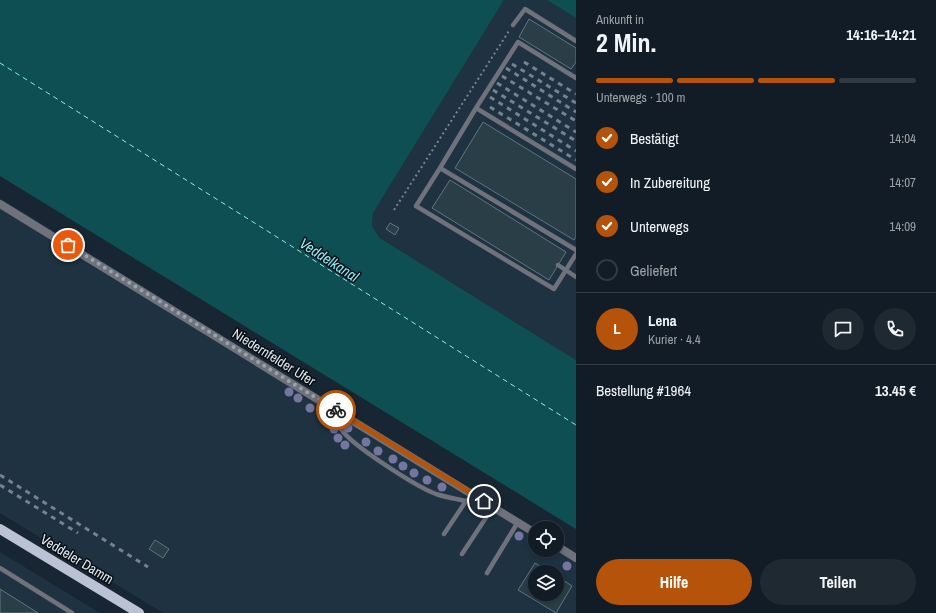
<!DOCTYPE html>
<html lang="de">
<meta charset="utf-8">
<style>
body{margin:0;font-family:"Archivo Narrow",sans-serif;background:#1f2932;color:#f1f3f6;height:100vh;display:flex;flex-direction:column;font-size:15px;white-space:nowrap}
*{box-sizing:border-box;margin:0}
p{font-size:13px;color:#9ca1a7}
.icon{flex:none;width:22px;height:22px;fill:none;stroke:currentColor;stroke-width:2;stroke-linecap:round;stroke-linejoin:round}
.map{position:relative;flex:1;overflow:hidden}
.side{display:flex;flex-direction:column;background:#121c26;width:360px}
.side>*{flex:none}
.tools{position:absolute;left:528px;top:521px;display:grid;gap:8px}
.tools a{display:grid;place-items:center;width:36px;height:36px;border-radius:50%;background:#121c26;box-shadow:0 2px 6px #0003,0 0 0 1px #313a43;font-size:20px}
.pin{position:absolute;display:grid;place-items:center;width:34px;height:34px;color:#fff;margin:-17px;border:2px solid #fff;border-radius:50%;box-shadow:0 1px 4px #0007}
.courier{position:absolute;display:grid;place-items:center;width:40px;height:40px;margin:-20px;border:3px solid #b45309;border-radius:50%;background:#fff;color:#222;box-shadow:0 1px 5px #0007}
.summary em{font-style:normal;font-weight:800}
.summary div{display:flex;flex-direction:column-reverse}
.summary{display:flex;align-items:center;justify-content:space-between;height:68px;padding:0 20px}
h1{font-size:26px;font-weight:800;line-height:30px}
.bar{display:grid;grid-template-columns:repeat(4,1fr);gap:6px 4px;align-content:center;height:48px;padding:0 20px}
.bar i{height:5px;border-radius:3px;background:#313a43}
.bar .active{background:#b45309}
.bar p{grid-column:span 4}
.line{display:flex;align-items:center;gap:10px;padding:0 20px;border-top:1px solid #313a43}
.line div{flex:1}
.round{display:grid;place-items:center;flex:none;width:42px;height:42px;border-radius:21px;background:#1f2932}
ol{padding:0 20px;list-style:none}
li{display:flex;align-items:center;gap:12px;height:44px}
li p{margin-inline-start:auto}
li .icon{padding:4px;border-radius:50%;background:#b45309;color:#fff;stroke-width:4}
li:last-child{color:#9ca1a7}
li i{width:22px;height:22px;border:2px solid #313a43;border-radius:50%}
.cta{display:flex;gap:8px;margin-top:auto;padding:8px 20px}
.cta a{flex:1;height:46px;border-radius:24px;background:#b45309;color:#fff;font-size:16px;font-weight:800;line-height:46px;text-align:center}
.cta a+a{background:#1f2932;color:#f1f3f6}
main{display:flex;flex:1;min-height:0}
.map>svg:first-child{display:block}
.built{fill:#1e3242;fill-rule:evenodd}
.water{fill:#0d4f53}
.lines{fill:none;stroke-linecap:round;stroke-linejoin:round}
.ferry{stroke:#8becf3;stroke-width:1;stroke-dasharray:5 4;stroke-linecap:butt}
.building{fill:#293e47;stroke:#5f767f}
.path{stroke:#78848f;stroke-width:2;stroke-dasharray:2 3;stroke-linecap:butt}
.service{stroke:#6f727b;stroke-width:4.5}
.minor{stroke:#6f727b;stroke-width:8}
.primary{stroke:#bac2d3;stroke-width:10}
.rail{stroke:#76828d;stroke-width:3;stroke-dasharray:5 5;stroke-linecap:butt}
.tree{fill:#7476a0}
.done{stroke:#97a3ad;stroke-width:4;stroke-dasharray:0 7.2}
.route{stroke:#b45309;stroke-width:5}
.labels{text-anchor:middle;stroke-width:3;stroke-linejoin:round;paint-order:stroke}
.street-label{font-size:14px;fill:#dce6ee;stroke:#080e14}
.water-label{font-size:15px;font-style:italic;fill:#8becf3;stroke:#080e14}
</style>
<main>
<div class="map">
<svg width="576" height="613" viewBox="0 0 576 613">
<rect width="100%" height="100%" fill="#182633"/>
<path class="built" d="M504,0h43l29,18v342l-196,-122 -8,-12 1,-13z
M0,198l535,332v20h22l19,5v58h-413l-163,-100zM535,572h22v22h-22z
M0,552l100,61h-100z"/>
<path class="water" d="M0,0h504l-131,213 -1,13 8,12 196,122v169l-576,-353z
M547,0h29v18z"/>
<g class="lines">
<path class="ferry" d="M0,63l576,362"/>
</g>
<path class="building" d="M529,19l47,29v14l-5,7 -52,-32z
M483,122l93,57v58l-2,3 -119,-72z
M450,180l116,72 -17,28 -117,-72z
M390,223l9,5 -4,7 -9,-6z
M155,540l14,9 -6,9 -14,-9z
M535,563l15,9h-15v22h22v-18l15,10 -16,27 -38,-23z
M0,589l38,24h-38z"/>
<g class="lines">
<path class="path" d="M394,210l115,-179"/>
<path class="service" d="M513,25l12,-16 51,32
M576,78l-58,-36 -42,66 -36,60 136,82
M476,108l100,61
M440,168l-24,38 138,83 22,-35
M558,265l18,12
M337,411c0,6 0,12 4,18 10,16 76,58 95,65 9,3 20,5 30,7
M444,534l22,-33 9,-5
M462,554l31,-47
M0,568l72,45
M487,573l31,-51"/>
<path class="minor" d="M0,204l535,329
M557,546l19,12"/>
<path class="primary" d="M0,529l139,84"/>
<path class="rail" d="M524,62l52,32
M512,64l64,39
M506,68l70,44
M502,76l74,45
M497,83l79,49
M493,90l83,51
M490,97l86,54
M490,107l86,53
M0,475l148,92
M0,485l78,48"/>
</g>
<g class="tree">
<circle cx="289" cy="392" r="4.5"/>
<circle cx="298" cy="398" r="4.5"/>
<circle cx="310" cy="408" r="4.5"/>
<circle cx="348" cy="428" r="4.5"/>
<circle cx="334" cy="429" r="4.5"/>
<circle cx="338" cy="438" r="4.5"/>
<circle cx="366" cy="442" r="4.5"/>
<circle cx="345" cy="445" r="4.5"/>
<circle cx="378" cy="451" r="4.5"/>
<circle cx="393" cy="459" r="4.5"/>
<circle cx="403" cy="466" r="4.5"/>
<circle cx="414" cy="473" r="4.5"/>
<circle cx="427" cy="480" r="4.5"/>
<circle cx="442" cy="487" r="4.5"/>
<circle cx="519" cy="536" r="4.5"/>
<circle cx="567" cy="566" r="4.5"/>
</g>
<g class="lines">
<path class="done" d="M68,245l268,165"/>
<path class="route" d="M336,410l148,91"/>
</g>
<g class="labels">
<g class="street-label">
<text transform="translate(274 357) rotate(32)" y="5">Niedernfelder Ufer</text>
<text transform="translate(77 559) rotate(31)" y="5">Veddeler Damm</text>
</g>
<g class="water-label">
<text transform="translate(329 260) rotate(33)" y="5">Veddelkanal</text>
</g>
</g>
</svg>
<div class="tools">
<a><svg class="icon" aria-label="locate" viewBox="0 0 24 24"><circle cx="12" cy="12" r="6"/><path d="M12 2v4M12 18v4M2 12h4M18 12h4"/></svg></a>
<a><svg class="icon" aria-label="layers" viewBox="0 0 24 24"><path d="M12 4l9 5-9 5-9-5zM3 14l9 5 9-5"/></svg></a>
</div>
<div class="pin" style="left:68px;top:245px;background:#ea580c"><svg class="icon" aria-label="bag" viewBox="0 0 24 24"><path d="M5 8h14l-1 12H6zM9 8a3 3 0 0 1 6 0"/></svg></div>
<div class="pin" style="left:484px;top:501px;background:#1f2937"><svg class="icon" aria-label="home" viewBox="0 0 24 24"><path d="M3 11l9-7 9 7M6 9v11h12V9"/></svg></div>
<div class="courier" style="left:336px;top:410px"><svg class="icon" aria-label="bike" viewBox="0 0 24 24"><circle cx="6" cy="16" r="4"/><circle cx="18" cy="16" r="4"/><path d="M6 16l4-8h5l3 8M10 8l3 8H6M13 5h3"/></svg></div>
</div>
<section class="side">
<div class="summary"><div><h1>2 Min.</h1><p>Ankunft in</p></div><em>14:16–14:21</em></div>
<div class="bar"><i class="active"></i><i class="active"></i><i class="active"></i><i></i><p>Unterwegs · 100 m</p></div>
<ol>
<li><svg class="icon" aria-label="check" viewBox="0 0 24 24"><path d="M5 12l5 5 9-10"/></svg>Bestätigt<p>14:04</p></li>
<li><svg class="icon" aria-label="check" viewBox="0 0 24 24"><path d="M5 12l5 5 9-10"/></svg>In Zubereitung<p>14:07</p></li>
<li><svg class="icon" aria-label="check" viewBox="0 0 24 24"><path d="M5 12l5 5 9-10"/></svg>Unterwegs<p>14:09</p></li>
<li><i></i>Geliefert</li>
</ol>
<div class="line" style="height:72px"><b class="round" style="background:#b45309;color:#fff">L</b><div><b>Lena</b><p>Kurier · 4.4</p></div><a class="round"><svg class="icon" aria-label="chat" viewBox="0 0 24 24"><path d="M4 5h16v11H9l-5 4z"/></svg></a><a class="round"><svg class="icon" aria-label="phone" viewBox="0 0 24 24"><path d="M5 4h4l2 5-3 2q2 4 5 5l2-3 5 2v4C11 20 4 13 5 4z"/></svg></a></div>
<div class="line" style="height:52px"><div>Bestellung #1964</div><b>13.45 €</b></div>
<div class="cta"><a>Hilfe</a><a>Teilen</a></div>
</section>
</main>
